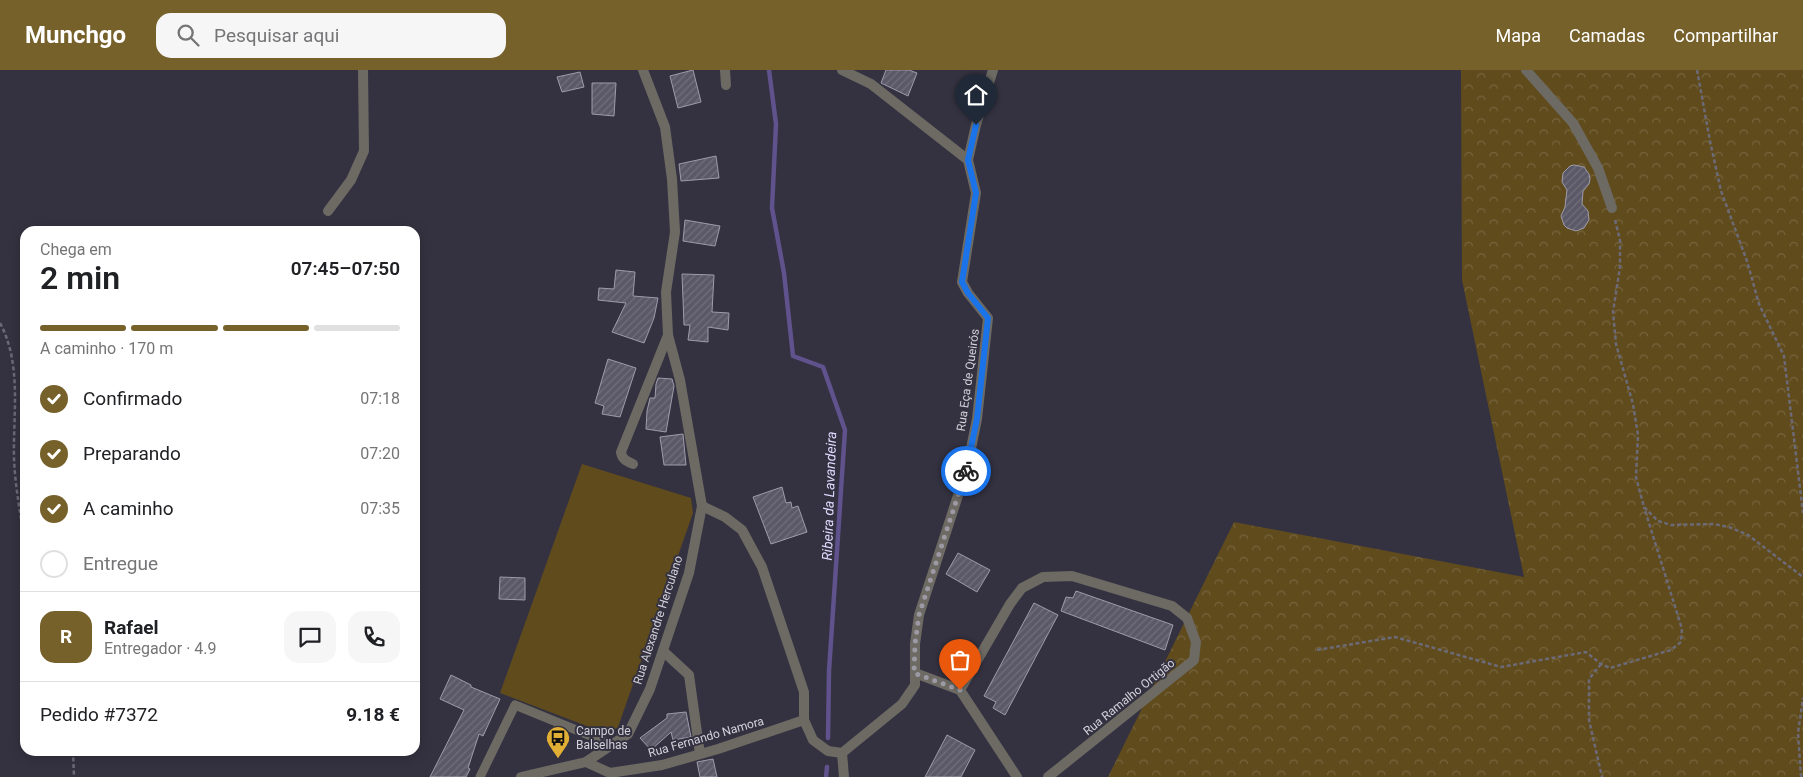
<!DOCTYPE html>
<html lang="pt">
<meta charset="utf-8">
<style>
body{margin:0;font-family:Roboto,sans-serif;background:#f6f6f6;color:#202124;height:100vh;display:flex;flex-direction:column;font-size:19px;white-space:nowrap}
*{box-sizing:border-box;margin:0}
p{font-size:16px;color:#757577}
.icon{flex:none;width:28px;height:28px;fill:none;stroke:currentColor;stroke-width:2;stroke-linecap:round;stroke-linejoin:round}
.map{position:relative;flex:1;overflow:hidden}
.drawer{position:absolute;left:20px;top:156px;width:400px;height:530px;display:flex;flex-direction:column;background:#fff;border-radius:15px;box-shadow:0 2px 12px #0003}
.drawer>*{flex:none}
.pin{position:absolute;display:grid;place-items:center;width:42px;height:42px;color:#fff;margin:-51px -21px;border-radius:50% 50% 50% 0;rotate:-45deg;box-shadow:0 0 5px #0007}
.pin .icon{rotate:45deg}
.courier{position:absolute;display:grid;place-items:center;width:50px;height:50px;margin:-25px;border:4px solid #1a73e8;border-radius:50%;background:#fff;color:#222;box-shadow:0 1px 6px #0007}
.overview em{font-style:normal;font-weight:600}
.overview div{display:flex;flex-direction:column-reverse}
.overview{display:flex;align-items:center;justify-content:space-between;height:85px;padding:0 20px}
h1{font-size:32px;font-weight:600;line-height:38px}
.bar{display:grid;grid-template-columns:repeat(4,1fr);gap:8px 5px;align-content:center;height:60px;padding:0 20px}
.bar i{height:6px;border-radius:4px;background:#e0e0e0}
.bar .current{background:#77612b}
.bar p{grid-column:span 4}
.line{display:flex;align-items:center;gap:12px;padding:0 20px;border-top:1px solid #e0e0e0}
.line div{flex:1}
.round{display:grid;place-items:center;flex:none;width:52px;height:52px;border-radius:15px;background:#f6f6f6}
ol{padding:0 20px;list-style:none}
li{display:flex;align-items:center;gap:15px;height:55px}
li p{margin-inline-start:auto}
li .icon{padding:5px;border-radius:50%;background:#77612b;color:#fff;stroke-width:4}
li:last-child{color:#757577}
li i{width:28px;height:28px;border:2px solid #e0e0e0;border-radius:50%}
header{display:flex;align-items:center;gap:30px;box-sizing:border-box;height:70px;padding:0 25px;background:#77612b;color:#fff}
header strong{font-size:24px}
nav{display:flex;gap:28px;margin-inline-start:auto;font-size:18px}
.search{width:350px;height:45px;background:#f6f6f6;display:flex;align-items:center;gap:12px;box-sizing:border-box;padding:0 18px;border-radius:15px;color:#757577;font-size:19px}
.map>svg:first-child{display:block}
.forest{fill:url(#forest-crowns)}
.garden{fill:#604b1d}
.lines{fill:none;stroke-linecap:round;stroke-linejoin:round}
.stream{stroke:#60528d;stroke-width:4.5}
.building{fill:url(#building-hatch);stroke:#9e9cac}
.path{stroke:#6c6a77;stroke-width:2.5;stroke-dasharray:4 2.5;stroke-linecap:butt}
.service{stroke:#6d6a64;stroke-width:9}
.minor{stroke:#6d6a64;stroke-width:10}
.tertiary{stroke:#6d6a64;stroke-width:10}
.done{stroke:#9b99a4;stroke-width:5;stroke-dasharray:0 9}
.route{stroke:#1a73e8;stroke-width:6}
.labels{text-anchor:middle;stroke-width:4;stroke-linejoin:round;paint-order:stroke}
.street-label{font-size:12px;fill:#d3d1da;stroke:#343240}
.poi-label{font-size:12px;fill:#d3d1da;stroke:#343240;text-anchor:start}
.water-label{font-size:14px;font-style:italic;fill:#dfd9fe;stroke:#343240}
</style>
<header>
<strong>Munchgo</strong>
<div class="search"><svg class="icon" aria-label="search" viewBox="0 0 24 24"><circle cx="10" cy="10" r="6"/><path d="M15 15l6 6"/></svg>Pesquisar aqui</div>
<nav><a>Mapa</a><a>Camadas</a><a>Compartilhar</a></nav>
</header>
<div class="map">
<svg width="1803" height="707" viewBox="0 0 1803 707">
<defs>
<pattern id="forest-crowns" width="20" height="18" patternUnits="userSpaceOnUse" patternTransform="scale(1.25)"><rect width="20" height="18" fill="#604b1d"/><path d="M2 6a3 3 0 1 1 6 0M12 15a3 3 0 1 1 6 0" fill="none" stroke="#76643d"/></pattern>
<pattern id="building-hatch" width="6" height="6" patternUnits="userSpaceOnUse" patternTransform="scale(1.25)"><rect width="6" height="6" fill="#5b5867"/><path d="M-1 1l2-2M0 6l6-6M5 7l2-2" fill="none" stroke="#726f7c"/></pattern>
</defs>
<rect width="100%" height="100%" fill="#343240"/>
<path class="forest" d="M1461,0h342v707h-695l126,-255 290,55 -62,-297z"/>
<path class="garden" d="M582,394l109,34 2,15 -75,214 -6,5 -7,1 -105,-40z"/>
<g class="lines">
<path class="stream" d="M769,0l7,54 -4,84 12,65 9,83 30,11 22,63 -16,241 -1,67
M826,707l1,-10"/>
</g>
<path class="building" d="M693,0l8,32 -23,6 -8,-32z
M886,0h23l8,3 -9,23 -27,-13z
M580,2l4,15 -22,5 -5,-15z
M592,13h24l-2,33 -22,-2z
M716,86l3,22 -38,3 -2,-17z
M1574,95l10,2 5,7 1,5 -1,5 -6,7 -1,13 6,7 1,9 -5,8 -8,3 -9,-3 -3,-3 -3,-9 4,-9 2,-17 -5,-8 1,-9 7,-7z
M685,150l35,6 -5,20 -32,-5z
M616,200l19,2 -2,24 25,2 -4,20 -10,25 -32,-11 14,-29 -28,-3 1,-12 15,1z
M682,204l32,1 -2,37 17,1 -1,17 -20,-3v15l-20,-2 2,-15h-6z
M608,289l28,9 -16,49 -18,-3 2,-8 -9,-3z
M658,308l14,1 2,7 -8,46 -20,-3 1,-18 3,-13h5l1,-14z
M683,364l3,31h-22l-4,-28z
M782,417l4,16 5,-1 1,6 6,-2 9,26 -36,12 -18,-47z
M958,483l32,17 -13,22 -31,-18z
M500,507l25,1v22l-26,-1z
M1076,521l97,34 -8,25 -104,-39 5,-14 7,1z
M1034,533l24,12 -53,100 -12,-7 3,-6 -12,-6z
M451,605l20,10v2l29,12 -17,37 -4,-2 -11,34 2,1 -4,8h-36l34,-67 -24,-11z
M686,642l5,25 -18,3 -2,-8 -20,18 -11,-12 27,-20v-4z
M947,665l28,15 -14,27h-36z
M713,689l4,18h-17l-3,-15z"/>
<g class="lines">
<path class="path" d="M1697,0l13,71 11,50 26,70 12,43 25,52 19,157
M1615,150l5,20v27l-7,45 3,32 17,60 5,31 -2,42 8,30 14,14 13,4 43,-1 15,3 19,8 55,42
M0,253c22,41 13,90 14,135 1,29 7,58 11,87
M1317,580l78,-13 106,30 85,-15 15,12 9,4 61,-18 10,-8 1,-13 -38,-122
M1601,594l-12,15v41l13,57
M73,681l1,26
M1801,707l-3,-44 5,-35"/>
<path class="service" d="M480,707l35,-72 98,40"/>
<path class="minor" d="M725,0l1,15
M842,0l29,14 97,76
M1526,0l47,53 25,45 14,40
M328,141l23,-31 13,-29 -1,-81
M633,394c-7,-3 -11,-5 -12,-12l47,-117
M702,436l23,11 17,13 20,37 42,125v28l9,20 15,11 14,2 60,-49 13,-19v-41l4,-29 48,-147 10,-49 11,-101 -20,-25 -6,-11 14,-89 -8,-33 8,-35 17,-55
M663,581l26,24 11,79
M915,603l45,17 57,87
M960,620l50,-86 12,-16 21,-11 29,-1 100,30 15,12 9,24 -2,18 -146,117
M842,683l2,24
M586,692l24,11 52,-8 56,-16 86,-29"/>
<path class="tertiary" d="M521,707l65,-15 42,-28 22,-45 39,-116 13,-67 -22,-126 -12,-45 -2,-43 9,-60 -3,-53 -7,-52 -22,-57"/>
</g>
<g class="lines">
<path class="done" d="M960,620l-46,-17 1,-29 4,-29 47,-144"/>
<path class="route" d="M966,401l11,-52 11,-101 -20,-25 -6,-11 14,-89 -8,-33 8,-35"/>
</g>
<defs>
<g id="bus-pin" transform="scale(1.25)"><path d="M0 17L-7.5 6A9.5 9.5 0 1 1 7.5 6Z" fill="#e1af34" stroke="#343240"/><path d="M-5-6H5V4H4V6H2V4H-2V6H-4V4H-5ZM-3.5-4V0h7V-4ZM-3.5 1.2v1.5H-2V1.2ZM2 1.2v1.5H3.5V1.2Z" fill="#111"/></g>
</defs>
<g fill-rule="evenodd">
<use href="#bus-pin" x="558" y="668"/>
</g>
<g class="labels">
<g class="street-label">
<text transform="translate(968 310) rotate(-82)" y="4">Rua Eça de Queirós</text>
<text transform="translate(658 550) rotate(-72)" y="4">Rua Alexandre Herculano</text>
<text transform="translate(1129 627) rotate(-39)" y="4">Rua Ramalho Ortigão</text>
<text transform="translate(706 667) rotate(-16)" y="4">Rua Fernando Namora</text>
</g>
<g class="poi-label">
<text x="576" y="665">Campo de<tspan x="576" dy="14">Balselhas</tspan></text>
</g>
<g class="water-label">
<text transform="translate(829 426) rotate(-88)" y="5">Ribeira da Lavandeira</text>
</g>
</g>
</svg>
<div class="pin" style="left:960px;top:620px;background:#ea580c"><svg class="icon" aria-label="bag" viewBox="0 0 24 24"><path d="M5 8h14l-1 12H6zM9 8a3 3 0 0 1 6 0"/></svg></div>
<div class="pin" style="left:976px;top:55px;background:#1f2937"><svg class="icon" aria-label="home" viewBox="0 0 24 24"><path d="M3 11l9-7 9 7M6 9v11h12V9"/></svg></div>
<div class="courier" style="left:966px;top:401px"><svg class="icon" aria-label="bike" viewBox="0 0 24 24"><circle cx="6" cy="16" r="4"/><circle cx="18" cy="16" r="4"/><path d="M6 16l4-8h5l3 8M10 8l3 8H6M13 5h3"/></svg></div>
<section class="drawer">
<div class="overview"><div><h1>2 min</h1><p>Chega em</p></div><em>07:45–07:50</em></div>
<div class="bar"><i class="current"></i><i class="current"></i><i class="current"></i><i></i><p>A caminho · 170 m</p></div>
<ol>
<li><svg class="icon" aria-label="check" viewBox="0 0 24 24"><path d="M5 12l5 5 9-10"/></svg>Confirmado<p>07:18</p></li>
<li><svg class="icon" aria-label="check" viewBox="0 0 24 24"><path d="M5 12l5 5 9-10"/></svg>Preparando<p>07:20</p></li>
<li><svg class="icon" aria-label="check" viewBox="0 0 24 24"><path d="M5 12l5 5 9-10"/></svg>A caminho<p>07:35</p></li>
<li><i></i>Entregue</li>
</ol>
<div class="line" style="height:90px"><b class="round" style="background:#77612b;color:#fff">R</b><div><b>Rafael</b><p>Entregador · 4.9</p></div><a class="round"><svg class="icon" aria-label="chat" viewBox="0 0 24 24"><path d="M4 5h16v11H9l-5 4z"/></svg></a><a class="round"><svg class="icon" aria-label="phone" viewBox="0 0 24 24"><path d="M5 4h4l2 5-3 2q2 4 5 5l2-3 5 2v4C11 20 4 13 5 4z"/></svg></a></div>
<div class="line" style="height:65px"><div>Pedido #7372</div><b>9.18 €</b></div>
</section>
</div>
